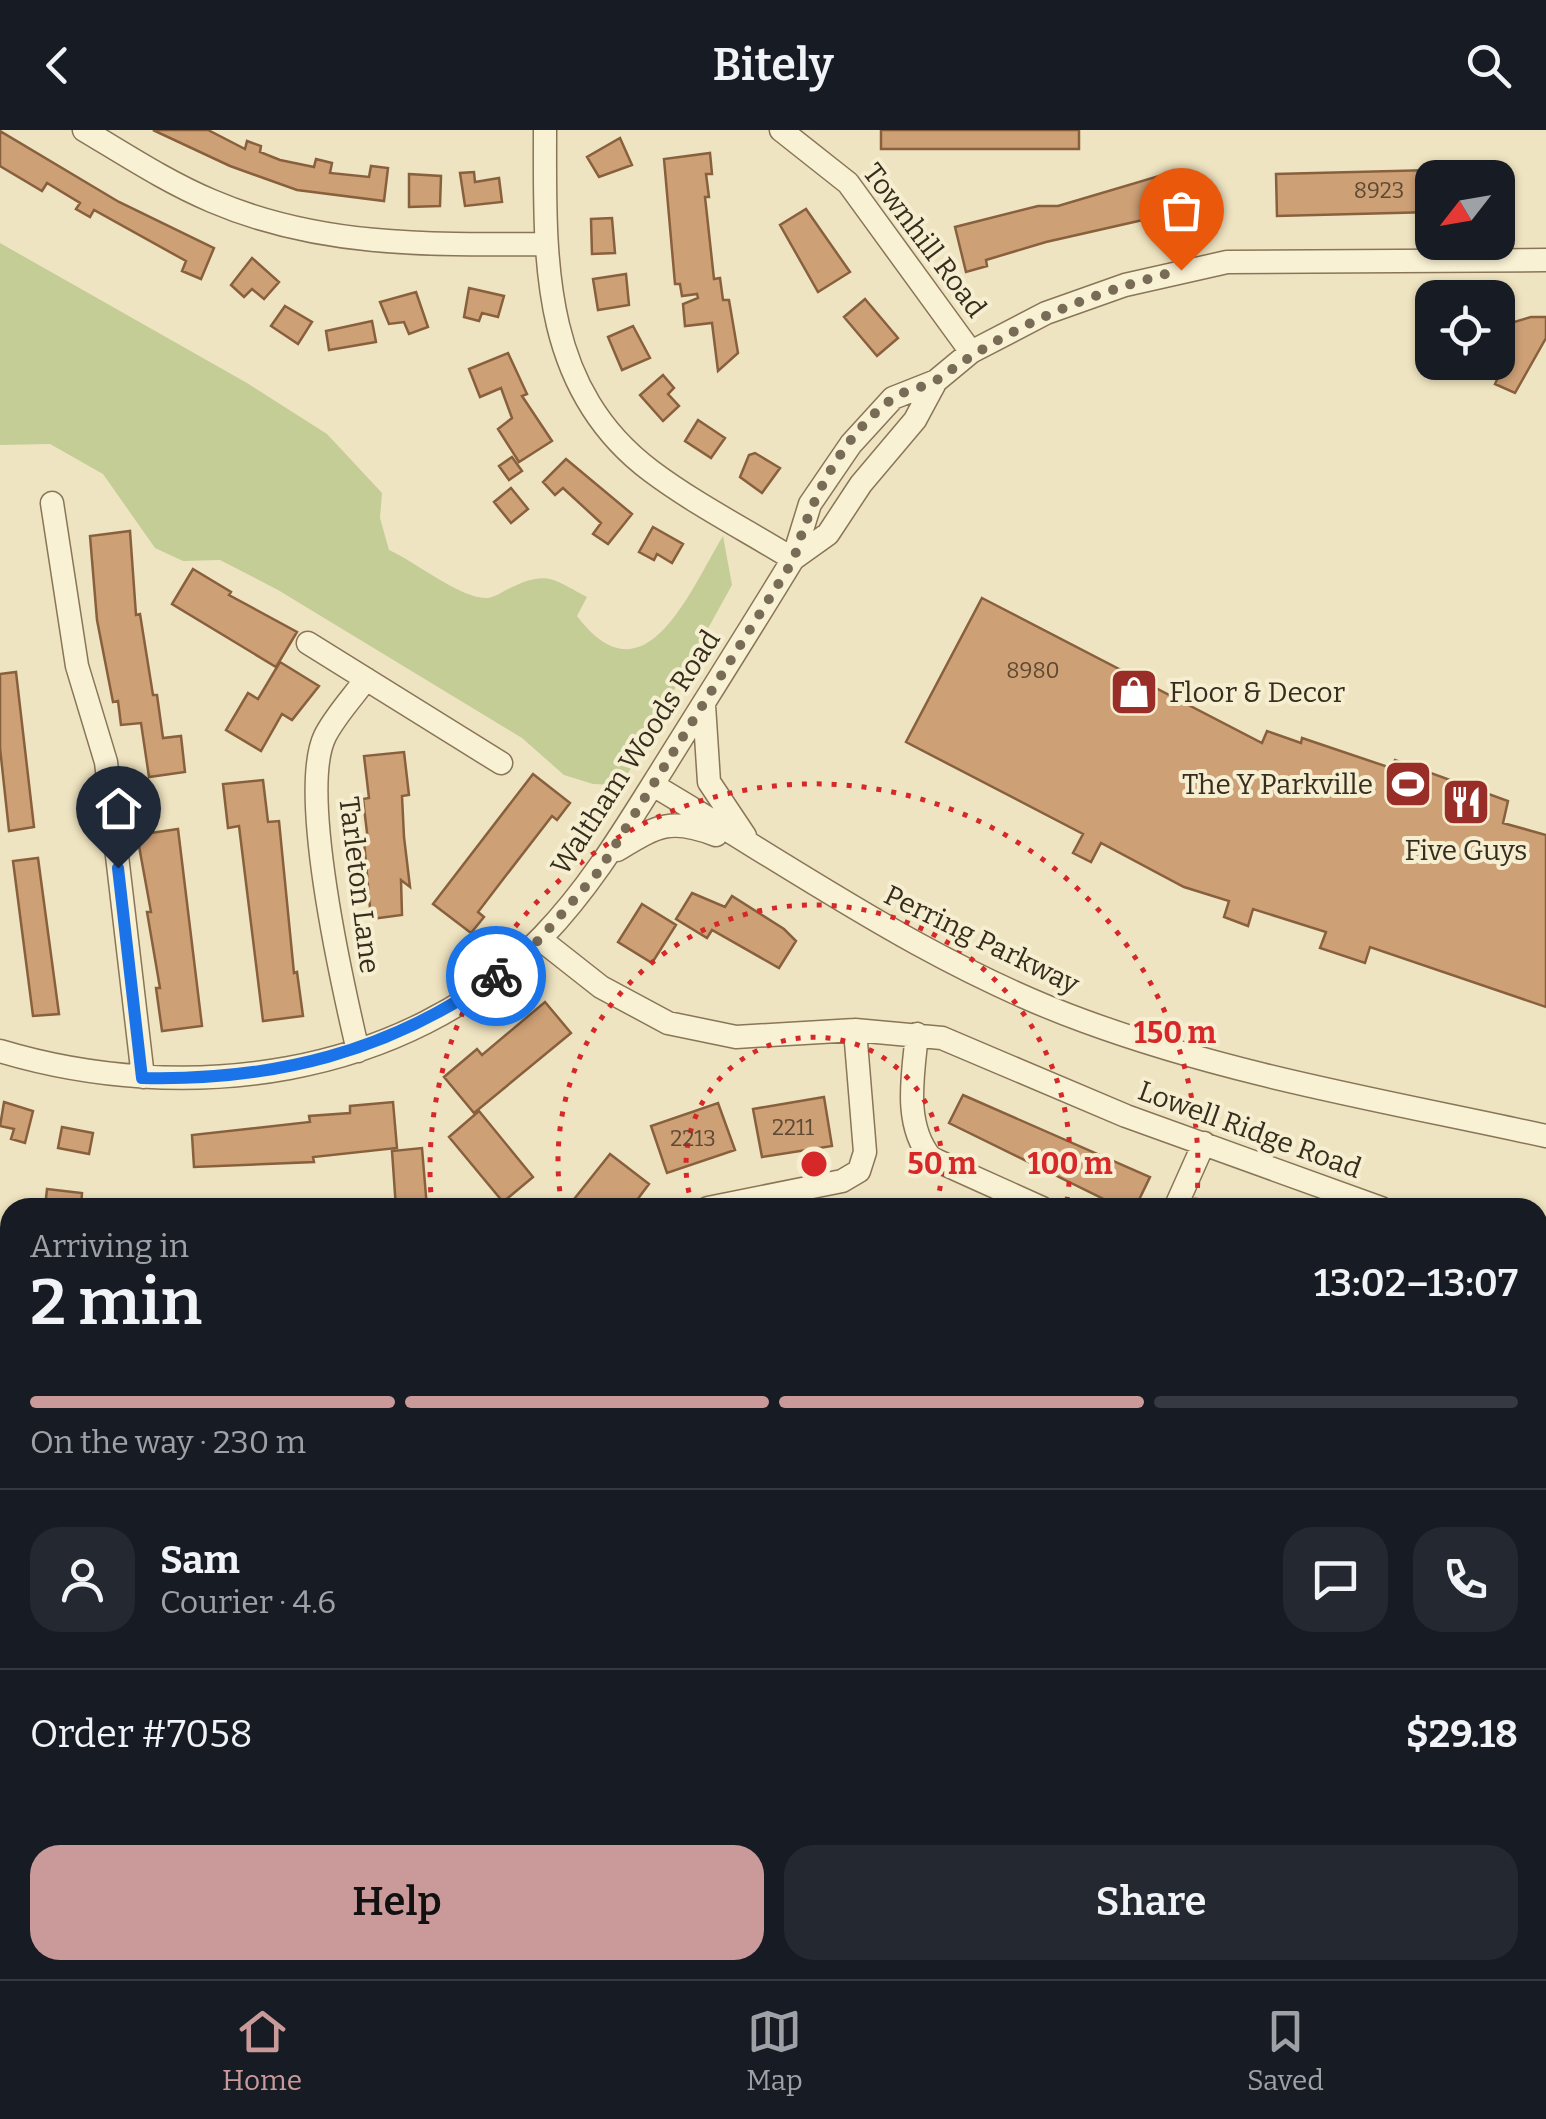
<!DOCTYPE html>
<meta charset="utf-8">
<style>
body{margin:0;font-family:Bitter,serif;background:#242831;color:#f1f3f6;height:100vh;display:flex;flex-direction:column;font-size:38px;white-space:nowrap}
*{box-sizing:border-box;margin:0}
p{font-size:32px;color:#9ea1a6}
.icon{flex:none;width:55px;height:55px;fill:none;stroke:currentColor;stroke-width:2;stroke-linecap:round;stroke-linejoin:round}
.map{position:relative;flex:1;overflow:hidden}
.drawer{position:absolute;left:0px;top:1068px;width:1548px;height:782px;display:flex;flex-direction:column;background:#171b24;border-radius:30px 30px 0 0;box-shadow:0 2px 8px #0004}
.drawer>*{flex:none}
.needle{width:65px;rotate:239deg}
.tools{position:absolute;left:1415px;top:30px;display:grid;gap:20px}
.tools a{display:grid;place-items:center;width:100px;height:100px;border-radius:20px;background:#171b24;box-shadow:0 2px 8px #0004;font-size:50px}
.pin{position:absolute;display:grid;place-items:center;width:85px;height:85px;color:#fff;margin:-102px -42px;border-radius:50% 50% 50% 0;rotate:-45deg;box-shadow:0 0 10px #0007}
.pin .icon{rotate:45deg}
.courier{position:absolute;display:grid;place-items:center;width:100px;height:100px;margin:-50px;border:8px solid #1a73e8;border-radius:50%;background:#fff;color:#222;box-shadow:0 2px 12px #0007}
.head em{font-style:normal;font-weight:600}
.head div{display:flex;flex-direction:column-reverse}
.head{display:flex;align-items:center;justify-content:space-between;height:170px;padding:0 30px}
h1{font-size:65px;font-weight:600;line-height:75px}
.bar{display:grid;grid-template-columns:repeat(4,1fr);gap:15px 10px;align-content:center;height:120px;padding:0 30px}
.bar i{height:12px;border-radius:8px;background:#363941}
.bar .active{background:#c99a99}
.bar p{grid-column:span 4}
.line{display:flex;align-items:center;gap:25px;padding:0 30px;border-top:2px solid #363941}
.line div{flex:1}
.round{display:grid;place-items:center;flex:none;width:105px;height:105px;border-radius:30px;background:#242831}
.primary-button{display:flex;gap:20px;margin-top:auto;padding:20px 30px}
.primary-button a{flex:1;height:115px;border-radius:30px;background:#c99a99;color:#111;font-size:40px;font-weight:600;line-height:115px;text-align:center}
.primary-button a+a{background:#242831;color:#f1f3f6}
header{display:flex;justify-content:space-between;align-items:center;height:130px;padding:0 30px;background:#171b24;font-size:45px;font-weight:600}
.tab-bar{display:flex;justify-content:space-around;align-items:center;height:140px;border-top:2px solid #363941;background:#171b24;font-size:28px;color:#9ea1a6}
.tab-bar a{display:grid;justify-items:center;gap:5px}
.tab-bar .active{color:#c99a99}
.map>svg:first-child{display:block}
.green{fill:#c3cd95}
.building{fill:#cea076;stroke:#88603d;stroke-width:2.5}
.lines{fill:none;stroke-linecap:round;stroke-linejoin:round}
.minor-casing{stroke:#897558;stroke-width:25}
.minor{stroke:#f9f1d4;stroke-width:22}
.done{stroke:#786c56;stroke-width:10;stroke-dasharray:0 18}
.route{stroke:#1a73e8;stroke-width:12}
.ring{fill:none;stroke:#d62828;stroke-width:5;stroke-dasharray:5 10}
.labels{text-anchor:middle;stroke-width:8;stroke-linejoin:round;paint-order:stroke}
.number-label{font-size:22px;fill:#5e4933}
.street-label{font-size:28px;fill:#382c1d;stroke:#f6eed1}
.poi-label{font-size:28px;fill:#382c1d;stroke:#f6eed1;text-anchor:start}
.centre{fill:#d62828;stroke:#f6eed1;stroke-width:5}
.ring-label{font-size:30px;text-anchor:middle;font-weight:bold;fill:#d62828;stroke:#f6eed1;stroke-width:8;stroke-linejoin:round;paint-order:stroke}
</style>
<header><svg class="icon" aria-label="back" viewBox="0 0 24 24"><path d="M15 5l-7 7 7 7"/></svg>Bitely<svg class="icon" aria-label="search" viewBox="0 0 24 24"><circle cx="10" cy="10" r="6"/><path d="M15 15l6 6"/></svg></header>
<div class="map">
<svg width="1546" height="1849" viewBox="0 0 1546 1849">
<rect width="100%" height="100%" fill="#efe4c1"/>
<path class="green" d="M0,113l247,140 80,51 55,59 -2,25 9,32c27,12 72,49 98,48 6,0 15,-6 21,-9 38,-19 44,-11 79,8l-10,19c68,90 113,-26 146,-80l9,49 -106,192 -10,8 -23,-1 -29,-9 -42,-37 -244,-148 -58,-30 -37,1 -28,-13 -52,-74 -53,-30 -50,1z
M1351,1840h147l-8,9h-145z"/>
<path class="building" d="M153,0h55l37,19 2,-8 14,5 -1,6 20,8 34,7 2,-8 16,4 -2,10 39,4 2,-11 17,2 -4,33 -87,-11 -67,-24z
M881,0h198v19h-198z
M0,1l119,71 95,46 -13,31 -19,-8 4,-10 -92,-51 -4,7 -14,-8 4,-6 -33,-20 -5,8 -42,-25z
M620,8l12,27 -33,12 -12,-20z
M710,23l2,21h-6l3,23h-4l9,82 6,-1 3,22h6l9,53 -20,18 -6,-48 -27,3 -2,-22 15,-6 -1,-4 -15,2 -2,-12h-5l-11,-125z
M1432,40v42l-155,4 -1,-42z
M474,42l1,10 24,-4 3,24 -37,4 -5,-33z
M1169,43l9,39 -132,30 -60,18 1,6 -21,6 -11,-45 83,-21h20z
M409,44l32,2 -1,30 -31,1z
M806,79l44,63 -32,20 -38,-67z
M612,88l3,35 -23,1 -1,-35z
M252,128l27,24 -15,17 -12,-10 -8,8 -13,-12z
M626,144l3,31 -31,5 -5,-31z
M469,158l35,8 -6,21 -16,-4 -3,8 -15,-4z
M416,162l12,35 -19,7 -5,-12 -15,2 -9,-22z
M865,169l33,39 -21,18 -33,-39z
M285,176l27,16 -14,22 -27,-18z
M1531,187h15v21l-31,55 -20,-9 10,-22 -7,-7 16,-33z
M372,191l4,21 -47,8 -3,-19z
M633,196l17,32 -28,12 -14,-33z
M508,223l19,41 -5,2 30,45 -33,21 -21,-33 14,-11 -11,-30 -21,9 -11,-28z
M663,245l11,13 -6,6 11,12 -16,15 -23,-26z
M698,290l27,18 -14,20 -26,-17z
M755,323l25,15 -18,25 -22,-16 9,-22z
M512,327l10,14 -13,9 -10,-14z
M566,329l66,55 -24,30 -15,-10 8,-11 -38,-35 -8,7 -12,-13z
M511,358l17,21 -17,14 -17,-21z
M653,397l30,17 -11,19 -15,-9 -3,6 -15,-8z
M130,401l6,84 4,-1 13,81h4l6,43 18,-2 4,36 -36,5 -8,-54 -20,2 -3,-24 -5,1 -16,-82 -7,-84z
M193,439l38,23 -2,3 68,37 -21,35 -104,-63z
M982,468l280,145 5,-12 34,12 1,-5 89,30 4,-8 113,41 -5,22 43,12v172l-176,-60 -5,16 -45,-15 6,-16 -73,-23 -5,17 -24,-9 5,-16 -45,-14 -83,-44 -10,19 -18,-9 10,-19 -177,-92z
M280,532l39,24 -27,34 -10,-6 -21,37 -35,-21 22,-37 10,6z
M16,542l18,155 -25,4 -9,-83v-74z
M404,622l5,43 -7,1 2,41 6,50 -9,-7 1,35 -31,4 -7,-78h4l-5,-42 6,-1 -5,-42z
M533,644l37,29 -13,17 -5,-4 -48,62 -26,34 6,5 -13,16 -38,-29z
M263,650l5,42 11,-1 15,152 3,-1 6,44 -40,5 -24,-195 -11,2 -5,-44z
M178,699l24,197 -40,5 -6,-43h4l-13,-76h4l-14,-77z
M38,728l21,156 -26,2 -20,-155z
M692,763l33,14 7,-11 52,33 12,12 -17,27 -67,-38 -5,8 -31,-19z
M642,774l34,21 -24,38 -34,-21z
M545,872l26,31 -97,80 -30,-36 33,-28 5,6z
M963,965l187,82 -15,31h-13l-173,-85z
M824,967l8,49 -70,11 -9,-48z
M4,972l29,9 -8,32 -14,-4 3,-10 -14,-3z
M393,972l4,46 -84,9 1,5 -120,5 -2,-32 118,-13 -1,-6 41,-3v-7z
M718,973l17,47 -68,23 -16,-47z
M479,981l54,66 -30,25 -54,-65z
M62,997l31,6 -4,21 -31,-6z
M422,1018l5,60h-31l-4,-57z
M610,1024l39,30 -18,24h-64z
M47,1059l35,4 -1,15h-36z"/>
<g class="lines">
<g class="minor-casing">
<path id="minor" d="M84,0c42,25 83,52 128,71 107,46 219,44 333,43
M545,0c0,126 -6,257 106,341 44,33 95,59 142,88
M781,0l67,53 123,169
M52,373l25,163 29,96 37,315
M793,429l35,-25 33,-50 54,-64 21,-39
M308,513l193,120
M704,575l5,77 36,54
M653,655c141,83 275,179 431,236 149,55 307,81 462,115
M617,720c40,-24 53,-33 99,-15
M540,809l61,48 67,36 68,14 119,-7 87,8 184,78 255,92
M917,904c-4,41 -14,90 14,124l111,50
M0,921c183,55 405,29 543,-115 50,-52 84,-111 122,-171 43,-69 86,-137 128,-206l17,-55 41,-60 42,-46 43,-17 35,-29 75,-39 79,-28 102,-23 319,-2
M358,921c-15,-64 -60,-260 -33,-315 10,-20 28,-39 41,-57
M708,1078l134,-27 17,-10 6,-19 -10,-122
M1175,1078l29,-65
M1538,1122l8,3
M1538,1414l8,-8
M0,1483l10,2
M1538,1610h8
M1538,1763l8,6
M929,1840l17,9
M147,1849l1,-9
M669,1849l7,-9"/>
</g>
<use href="#minor" class="minor"/>
</g>
<g class="lines">
<path class="done" d="M496,846l44,-37 59,-68 195,-312c16,-58 47,-122 98,-160 13,-10 34,-11 48,-21 74,-55 152,-85 241,-108"/>
<path class="route" d="M118,738l24,210c132,3 247,-26 354,-102"/>
</g>
<g class="ring">
<path d="M693 1077A128 128 0 1 1 935 1077"/>
<path d="M562 1076A256 256 0 1 1 1066 1076"/>
<path d="M432 1077A384 384 0 1 1 1196 1077"/>
</g>
<defs>
<g id="shop-square" transform="scale(2.5)"><rect x="-9" y="-9" width="18" height="18" rx="4" fill="#992d27" stroke="#f6eed1"/><path d="M-5-2.5h2.3a2.7 3.5 0 0 1 5.4 0H5L5.5 6h-11ZM-1.5-2.5h3a1.5 2.3 0 0 0-3 0Z" fill="#fff"/></g>
<g id="stadium-square" transform="scale(2.5)"><rect x="-9" y="-9" width="18" height="18" rx="4" fill="#992d27" stroke="#f6eed1"/><path d="M0-5a6.5 5 0 1 0 0 10a6.5 5 0 1 0 0-10ZM-3.5-1.8h7v3.6h-7Z" fill="#fff"/></g>
<g id="restaurant-square" transform="scale(2.5)"><rect x="-9" y="-9" width="18" height="18" rx="4" fill="#992d27" stroke="#f6eed1"/><path d="M-5-6h1v4h1v-4h1v4h1v-4h1v5L-1.5 .5V6h-2V.5L-5-1ZM5-6V6H3V1.5H1.5Q1.5-4 5-6Z" fill="#fff"/></g>
</defs>
<g fill-rule="evenodd">
<use href="#shop-square" x="1134" y="562"/>
<use href="#stadium-square" x="1408" y="654"/>
<use href="#restaurant-square" x="1466" y="672"/>
</g>
<g class="labels">
<g class="number-label">
<text x="1379" y="68">8923</text>
<text x="1033" y="548">8980</text>
<text x="793" y="1005">2211</text>
<text x="693" y="1016">2213</text>
</g>
<g class="street-label">
<text transform="translate(925 110) rotate(53)" y="10">Townhill Road</text>
<text transform="translate(635 622) rotate(-57)" y="10">Waltham Woods Road</text>
<text transform="translate(360 755) rotate(83)" y="10">Tarleton Lane</text>
<text transform="translate(982 809) rotate(26)" y="10">Perring Parkway</text>
<text transform="translate(1250 999) rotate(20)" y="10">Lowell Ridge Road</text>
</g>
<g class="poi-label">
<text x="1169" y="572">Floor &amp; Decor</text>
<text x="1373" y="664" text-anchor="end">The Y Parkville</text>
<text x="1466" y="730" text-anchor="middle">Five Guys</text>
</g>
</g>
<circle cx="814" cy="1034" r="15" class="centre"/>
<g class="ring-label">
<text x="1175" y="913">150 m</text>
<text x="942" y="1044">50 m</text>
<text x="1070" y="1044">100 m</text>
</g>
</svg>
<div class="tools">
<a><svg class="needle" viewBox="-14 -14 28 28"><path d="M0-13l5 13h-10z" fill="#e53935"/><path d="M0 13l5-13h-10z" fill="#9ea1a6"/></svg></a>
<a><svg class="icon" aria-label="locate" viewBox="0 0 24 24"><circle cx="12" cy="12" r="6"/><path d="M12 2v4M12 18v4M2 12h4M18 12h4"/></svg></a>
</div>
<div class="pin" style="left:1181px;top:140px;background:#ea580c"><svg class="icon" aria-label="bag" viewBox="0 0 24 24"><path d="M5 8h14l-1 12H6zM9 8a3 3 0 0 1 6 0"/></svg></div>
<div class="pin" style="left:118px;top:738px;background:#1f2937"><svg class="icon" aria-label="home" viewBox="0 0 24 24"><path d="M3 11l9-7 9 7M6 9v11h12V9"/></svg></div>
<div class="courier" style="left:496px;top:846px"><svg class="icon" aria-label="bike" viewBox="0 0 24 24"><circle cx="6" cy="16" r="4"/><circle cx="18" cy="16" r="4"/><path d="M6 16l4-8h5l3 8M10 8l3 8H6M13 5h3"/></svg></div>
<section class="drawer">
<div class="head"><div><h1>2 min</h1><p>Arriving in</p></div><em>13:02–13:07</em></div>
<div class="bar"><i class="active"></i><i class="active"></i><i class="active"></i><i></i><p>On the way · 230 m</p></div>
<div class="line" style="height:180px"><a class="round"><svg class="icon" aria-label="person" viewBox="0 0 24 24"><circle cx="12" cy="8" r="4"/><path d="M4 21q1-7 8-7t8 7"/></svg></a><div><b>Sam</b><p>Courier · 4.6</p></div><a class="round"><svg class="icon" aria-label="chat" viewBox="0 0 24 24"><path d="M4 5h16v11H9l-5 4z"/></svg></a><a class="round"><svg class="icon" aria-label="phone" viewBox="0 0 24 24"><path d="M5 4h4l2 5-3 2q2 4 5 5l2-3 5 2v4C11 20 4 13 5 4z"/></svg></a></div>
<div class="line" style="height:130px"><div>Order #7058</div><b>$29.18</b></div>
<div class="primary-button"><a>Help</a><a>Share</a></div>
</section>
</div>
<nav class="tab-bar">
<a class="active"><svg class="icon" aria-label="home" viewBox="0 0 24 24"><path d="M3 11l9-7 9 7M6 9v11h12V9"/></svg>Home</a>
<a><svg class="icon" aria-label="map" viewBox="0 0 24 24"><path d="M3 6l6-2 6 2 6-2v14l-6 2-6-2-6 2zM9 4v14M15 6v14"/></svg>Map</a>
<a><svg class="icon" aria-label="saved" viewBox="0 0 24 24"><path d="M7 4h10v16l-5-4-5 4z"/></svg>Saved</a>
</nav>
